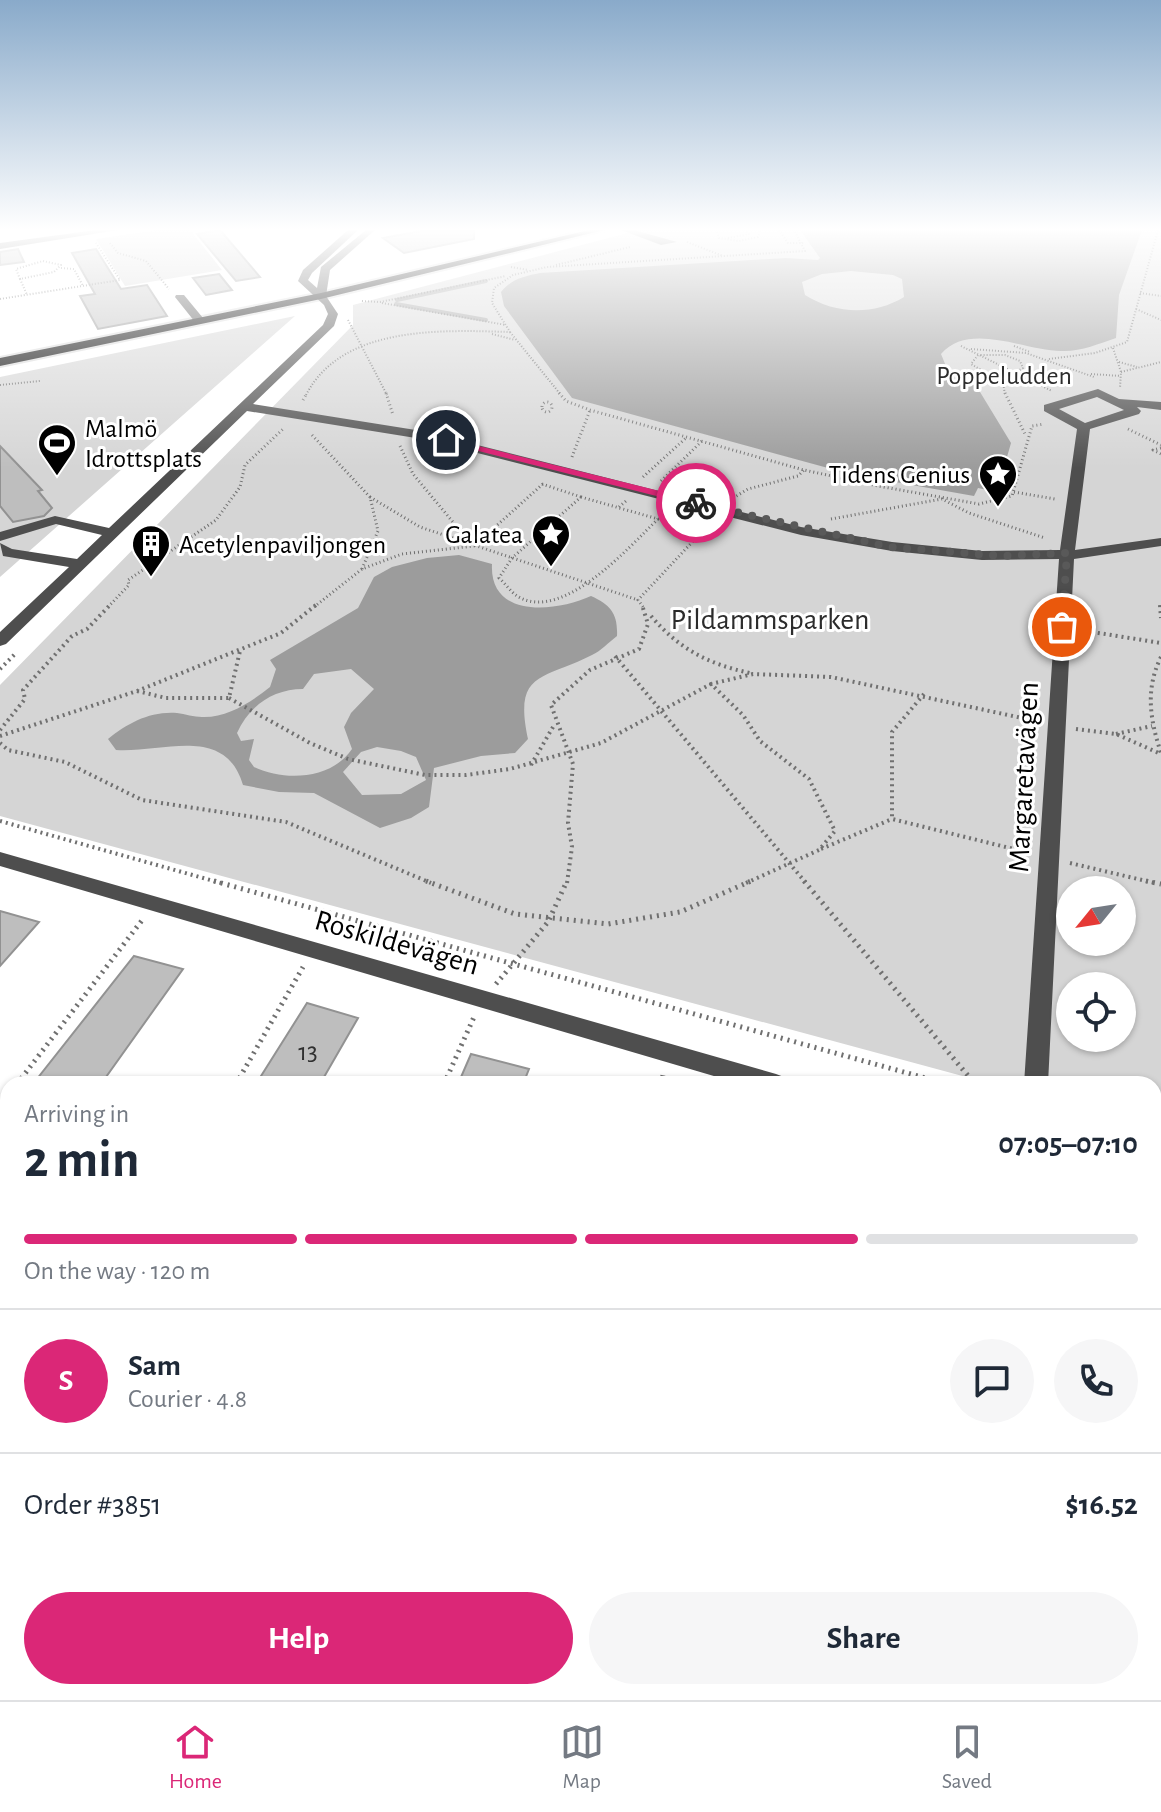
<!DOCTYPE html>
<meta charset="utf-8">
<style>
body{margin:0;font-family:"Alegreya Sans",sans-serif;background:#f6f6f7;color:#1f2937;height:100vh;display:flex;flex-direction:column;font-size:30px;white-space:nowrap}
*{box-sizing:border-box;margin:0}
p{font-size:26px;color:#747a83}
.icon{flex:none;width:44px;height:44px;fill:none;stroke:currentColor;stroke-width:2;stroke-linecap:round;stroke-linejoin:round}
.map{position:relative;flex:1;overflow:hidden}
.side{position:absolute;left:0px;top:1076px;width:1162px;height:624px;display:flex;flex-direction:column;background:#fff;border-radius:24px 24px 0 0;box-shadow:0 2px 6px #0004}
.side>*{flex:none}
.needle{width:52px;rotate:240deg}
.controls{position:absolute;left:1056px;top:876px;display:grid;gap:16px}
.controls a{display:grid;place-items:center;width:80px;height:80px;border-radius:50%;background:#fff;box-shadow:0 2px 6px #0004;font-size:40px}
.pin{position:absolute;display:grid;place-items:center;width:68px;height:68px;color:#fff;margin:-34px;border:4px solid #fff;border-radius:50%;box-shadow:0 2px 8px #0007}
.courier{position:absolute;display:grid;place-items:center;width:80px;height:80px;margin:-40px;border:6px solid #db2777;border-radius:50%;background:#fff;color:#222;box-shadow:0 2px 10px #0007}
.summary em{font-style:normal;font-weight:600}
.summary div{display:flex;flex-direction:column-reverse}
.summary{display:flex;align-items:center;justify-content:space-between;height:136px;padding:0 24px}
h1{font-size:52px;font-weight:600;line-height:60px}
.bar{display:grid;grid-template-columns:repeat(4,1fr);gap:12px 8px;align-content:center;height:96px;padding:0 24px}
.bar i{height:10px;border-radius:6px;background:#e0e1e3}
.bar .current{background:#db2777}
.bar p{grid-column:span 4}
.line{display:flex;align-items:center;gap:20px;padding:0 24px;border-top:2px solid #e0e1e3}
.line div{flex:1}
.round{display:grid;place-items:center;flex:none;width:84px;height:84px;border-radius:42px;background:#f6f6f7}
.primary-button{display:flex;gap:16px;margin-top:auto;padding:16px 24px}
.primary-button a{flex:1;height:92px;border-radius:48px;background:#db2777;color:#fff;font-size:32px;font-weight:600;line-height:92px;text-align:center}
.primary-button a+a{background:#f6f6f7;color:#1f2937}
.menu{display:flex;justify-content:space-around;align-items:center;height:112px;border-top:2px solid #e0e1e3;background:#fff;font-size:22px;color:#747a83}
.menu a{display:grid;justify-items:center;gap:4px}
.menu .current{color:#db2777}
.map>svg:first-child{display:block}
.green{fill:#d5d5d5;fill-rule:evenodd}
.water{fill:#9c9c9c;fill-rule:evenodd}
.lines{fill:none;stroke-linecap:round;stroke-linejoin:round}
.stream{stroke:#9c9c9c;stroke-width:4}
.building{fill:#bebebe;stroke:#929292;stroke-width:2}
.major-casing{stroke:#dbdbdb;stroke-width:4}
.path-far4{stroke:#707070;stroke-width:2;stroke-dasharray:1 2;stroke-linecap:butt}
.path-far3{stroke:#707070;stroke-width:3;stroke-dasharray:1 3;stroke-linecap:butt}
.path-far2{stroke:#707070;stroke-width:4;stroke-dasharray:2 4;stroke-linecap:butt}
.path-far1{stroke:#707070;stroke-width:5;stroke-dasharray:2 5;stroke-linecap:butt}
.path{stroke:#707070;stroke-width:6;stroke-dasharray:3 6;stroke-linecap:butt}
.minor{fill:#4e4e4e;fill-rule:evenodd}
.major{fill:#000;fill-rule:evenodd}
.route{fill:#db2777}
.done{stroke:#595959;stroke-width:8;stroke-dasharray:0 14.4}
.labels{text-anchor:middle;stroke-width:6;stroke-linejoin:round;paint-order:stroke}
.far-park-label{font-size:26px;fill:#2c2c2c;stroke:#fff}
.far-poi-label{font-size:26px;fill:#000;stroke:#fff;text-anchor:start}
.number-label{font-size:26px;fill:#303030}
.park-label{font-size:30px;fill:#2c2c2c;stroke:#fff}
.street-label{font-size:30px;fill:#000;stroke:#fff}
</style>
<div class="map">
<svg width="1161" height="1700" viewBox="0 0 1161 1700">
<rect width="100%" height="100%" fill="#fff"/>
<path class="green" d="M158,230h32l32,40 -97,16 -29,-47z
M639,230h522v900l-7,-2v-44h-162l-992,-268v-131l353,-360v-20zM1070,890h52v52h-52zM1070,986h52v52h-52z
M295,316l-295,261v-200z"/>
<path class="water" d="M800,230h342l-23,65 -3,43c-18,6 -36,14 -55,13 -35,0 -92,-30 -120,3l7,17 29,16 34,56 -14,49 -19,-4 -4,8 -124,-22 -278,-76 -68,-92 -3,-14c10,-13 24,-16 39,-19l246,-15 32,2 2,-2zM851,271l42,4 9,4 2,18c-31,19 -69,17 -99,-2l-3,-13 20,-8z
M459,555l33,9c-3,55 64,48 99,32 20,9 27,18 26,40 -8,6 -16,15 -25,19 -48,25 -79,15 -64,84l-13,14 -34,3 -47,12 -5,39 -18,11 -31,10 -66,-35 -35,-1 -36,-7c-18,-61 -80,-32 -127,-35l-8,-11c20,-16 42,-28 69,-26 8,1 17,4 25,4 25,1 49,-15 68,-30l6,-18 -6,-9 88,-52 16,-31 18,-10 35,-9zM351,669l23,20 -23,24 -7,14 8,22c-20,30 -66,33 -98,18l-5,-7 5,-21 -13,2 -4,-8c12,-27 36,-44 66,-44l11,-15zM377,747l24,4 15,6 10,23 -25,14 -39,1 -19,-23 18,-20z"/>
<g class="lines">
<path class="stream" d="M397,300l89,-19
M396,304l90,16"/>
</g>
<path class="building" d="M220,230l40,47 -24,4 -39,-47z
M426,230h48v9l-70,14 -21,-15z
M18,249l6,13 -24,3v-13z
M96,249l25,40 26,-4 20,31 -69,13 -18,-33 15,-2 -23,-41z
M219,274l13,16 -26,5 -13,-17z
M0,446l42,44 -4,1 14,17 -8,8 -31,6 -13,-16z
M0,911l39,11 -39,44z
M134,956l49,13 -82,115h-68z
M307,1003l51,15 -38,66h-64z
M471,1054l58,15 -6,15h-65z"/>
<g class="lines">
<g class="major-casing">
<path id="major" d="M589,230h15l-283,69 -321,67v-8l321,-65z"/>
</g>
<path class="path-far4" d="M779,230l9,13h16
M717,232l2,6 20,3 19,-4 2,-7
M728,238l21,-4 -4,-4
M687,242l36,14
M110,243l8,10 28,8 23,28
M43,261l18,4 -7,7 -34,7 -4,-10z
M556,265l74,-18
M511,267l17,3
M61,268l13,1 9,17
M20,279l7,16
M1140,293l21,3
M0,299l120,-19 -24,-37
M362,301l18,1 126,-26
M382,303l124,22
M1136,309l25,11
M348,320l39,75
M510,332l51,63
M492,334l23,6
M961,346l91,45
M1014,346l16,6
M1113,348l8,24 -1,16
M971,349l55,4 68,24
M978,355l-7,9c17,11 34,15 52,4l-3,-7 -15,-6h-25
M1049,359l46,-6 32,-11 31,-112
M1119,362l18,5
M1121,372l40,-10
M1091,374l30,2
M1002,375l3,20
M0,385l40,-4
M306,395c36,-70 136,-65 204,-63l-18,-29 2,-15 19,-13 34,-8 258,-16 -11,-21"/>
<path class="path-far3" d="M386,393l7,22
M559,393l7,8 24,9 214,60 74,16 101,18 33,-8 20,-70 12,-2
M1005,393l21,43
M303,400l4,-7
M542 407a5 5 0 1 1 10 0a5 5 0 1 1-10 0Z
M1128,429l33,16
M312,435l58,62 8,34 -16,38
M400,446l13,28 59,71
M1161,448l-8,2 8,4
M572,457l18,-47
M643,477l44,-40
M661,481l41,-40
M542,484l39,13
M1014,492l41,7
M370,497l50,30 218,73
M581,497l77,22c-29,28 -96,105 -141,77 -6,-4 -12,-13 -18,-18l13,-20z
M733,498l15,-9 50,-13 6,-6
M619,507l7,-6
M658,519l43,13
M831,519l111,-20 27,14 76,25
M108,607l21,-22 -1,-5 88,-60 24,-33 5,-22 38,-36
M314,607l48,-38 40,-15 72,-8 71,-64
M643,607l-5,-7 73,-78
M1160,607l1,-3"/>
<path class="path-far2" d="M1160,605l1,13
M651,616c28,33 57,48 99,57
M1080,630l81,13
M615,656l191,227
M1161,657c-16,32 -11,63 0,96
M0,669l16,-16
M137,691l29,7h63l11,-47
M924,694l-32,38v87l138,34
M229,698l81,45 38,16 77,16h41l44,-6 91,-26 110,-59
M1076,729l40,5 45,20
M0,730l25,-31 -2,-9 49,-54 15,-7 23,-24
M1116,734l36,-8
M0,736l137,-45 144,-58 35,-28
M0,743l8,7 57,12 77,38 144,22 145,61
M531,765l22,-38
M0,821l221,62
M821,849l71,-30
M1070,863l85,20
M567,883l5,-36 -4,-24 5,-59 -22,-59 39,-35 49,-21 9,-25 -6,-19
M746,883l73,-33 16,-19 -26,-52 -49,-38 -17,-26 -32,-31 42,-10 78,3 205,44"/>
<path class="path-far1" d="M214,881l733,203
M426,881l89,33 93,10 72,-12 71,-31
M804,881l171,203
M1146,881l15,3
M496,984l52,-62 19,-41
M17,1084l126,-165
M236,1084l67,-117
M444,1084l30,-67
M661,1084l3,-13
M1154,1098l7,-4
M0,1107l8,-11
M1154,1140l7,2"/>
<path class="path" d="M0,1424l8,3
M0,1542l8,3
M399,1692l23,8
M739,1692l20,8
M1036,1692l2,8
M365,1700l2,-8"/>
<path class="minor" d="M96,230h22l-118,19v-6z
M348,230h10l-46,43 -4,7 9,8 4,-21 45,-37h9l-45,40 -4,26 12,18 -4,12 -81,78 169,27 379,96 91,15 90,9 78,-1 17,-121 -33,-18v-6l54,-16 21,10 42,3v8l-24,-3 4,4 -2,3 -49,15 -15,121 86,-12v8l-87,13 -26,525h-24l35,-525 -77,1 -90,-9 -91,-16 -379,-96 -175,-28 -241,233 -6,2v-14l69,-65 -66,-11 -3,-13 12,6 65,10 25,-24 -46,-11 -56,17v-9l55,-16 54,12 214,-203 5,-11 -4,-9 -26,-24 5,-11zM1097,397l27,13 -39,13 -26,-14z
M621,230h13l43,12 -16,3z
M176,295h8l19,23v4h-8l-20,-25z
M0,852l776,222 8,3 4,7h-47l-741,-218z
M1154,1178l7,2v24l-7,-2z
M0,1470l8,2v30l-8,-2z
M568,1692h55l3,8h-55z"/>
<use href="#major" class="major"/>
</g>
<linearGradient id="sky" x2="0" y2="1"><stop stop-color="#89aaca"/><stop offset="0.49" stop-color="#fff"/><stop offset="1" stop-color="#fff" stop-opacity="0"/></linearGradient>
<rect width="1161" height="468" fill="url(#sky)"/>
<path class="route" d="M446,438l254,63 1,2 -5,3 -253,-64z"/>
<g class="lines">
<path class="done" d="M696,503l194,44 111,9 66,-3 -5,74"/>
</g>
<defs>
<g id="stadium-pin" transform="scale(2)"><path d="M0 17L-7.5 6A9.5 9.5 0 1 1 7.5 6Z" fill="#000" stroke="#fff"/><path d="M0-5a6.5 5 0 1 0 0 10a6.5 5 0 1 0 0-10ZM-3.5-1.8h7v3.6h-7Z" fill="#fff"/></g>
<g id="sight-pin" transform="scale(2)"><path d="M0 17L-7.5 6A9.5 9.5 0 1 1 7.5 6Z" fill="#000" stroke="#fff"/><path d="M0-6L1.8-2.2L6-1.7L2.9 1.2L3.7 5.4L0 3.3L-3.7 5.4L-2.9 1.2L-6-1.7L-1.8-2.2Z" fill="#fff"/></g>
<g id="building-pin" transform="scale(2)"><path d="M0 17L-7.5 6A9.5 9.5 0 1 1 7.5 6Z" fill="#000" stroke="#fff"/><path d="M-4-6H4V6H1V3H-1V6H-4ZM-2.5-4.3h1.7v1.8h-1.7ZM.8-4.3h1.7v1.8H.8ZM-2.5-1h1.7V.8h-1.7ZM.8-1h1.7V.8H.8Z" fill="#fff"/></g>
</defs>
<g fill-rule="evenodd">
<use href="#stadium-pin" x="57" y="443"/>
<use href="#sight-pin" x="998" y="474"/>
<use href="#sight-pin" x="551" y="534"/>
<use href="#building-pin" x="151" y="544"/>
</g>
<g class="labels">
<g class="far-park-label">
<text x="1004" y="384">Poppeludden</text>
</g>
<g class="far-poi-label">
<text x="85" y="437">Malmö<tspan x="85" dy="30">Idrottsplats</tspan></text>
<text x="970" y="483" text-anchor="end">Tidens Genius</text>
<text x="523" y="543" text-anchor="end">Galatea</text>
<text x="179" y="553">Acetylenpaviljongen</text>
</g>
<g class="number-label">
<text x="308" y="1060">13</text>
</g>
<g class="park-label">
<text x="770" y="629">Pildammsparken</text>
</g>
<g class="street-label">
<text transform="translate(1023 777) rotate(-87)" y="10">Margaretavägen</text>
<text transform="translate(397 942) rotate(16)" y="10">Roskildevägen</text>
</g>
</g>
</svg>
<div class="controls">
<a><svg class="needle" viewBox="-14 -14 28 28"><path d="M0-13l5 13h-10z" fill="#e53935"/><path d="M0 13l5-13h-10z" fill="#747a83"/></svg></a>
<a><svg class="icon" aria-label="locate" viewBox="0 0 24 24"><circle cx="12" cy="12" r="6"/><path d="M12 2v4M12 18v4M2 12h4M18 12h4"/></svg></a>
</div>
<div class="pin" style="left:1062px;top:627px;background:#ea580c"><svg class="icon" aria-label="bag" viewBox="0 0 24 24"><path d="M5 8h14l-1 12H6zM9 8a3 3 0 0 1 6 0"/></svg></div>
<div class="pin" style="left:446px;top:440px;background:#1f2937"><svg class="icon" aria-label="home" viewBox="0 0 24 24"><path d="M3 11l9-7 9 7M6 9v11h12V9"/></svg></div>
<div class="courier" style="left:696px;top:503px"><svg class="icon" aria-label="bike" viewBox="0 0 24 24"><circle cx="6" cy="16" r="4"/><circle cx="18" cy="16" r="4"/><path d="M6 16l4-8h5l3 8M10 8l3 8H6M13 5h3"/></svg></div>
<section class="side">
<div class="summary"><div><h1>2 min</h1><p>Arriving in</p></div><em>07:05–07:10</em></div>
<div class="bar"><i class="current"></i><i class="current"></i><i class="current"></i><i></i><p>On the way · 120 m</p></div>
<div class="line" style="height:144px"><b class="round" style="background:#db2777;color:#fff">S</b><div><b>Sam</b><p>Courier · 4.8</p></div><a class="round"><svg class="icon" aria-label="chat" viewBox="0 0 24 24"><path d="M4 5h16v11H9l-5 4z"/></svg></a><a class="round"><svg class="icon" aria-label="phone" viewBox="0 0 24 24"><path d="M5 4h4l2 5-3 2q2 4 5 5l2-3 5 2v4C11 20 4 13 5 4z"/></svg></a></div>
<div class="line" style="height:104px"><div>Order #3851</div><b>$16.52</b></div>
<div class="primary-button"><a>Help</a><a>Share</a></div>
</section>
</div>
<nav class="menu">
<a class="current"><svg class="icon" aria-label="home" viewBox="0 0 24 24"><path d="M3 11l9-7 9 7M6 9v11h12V9"/></svg>Home</a>
<a><svg class="icon" aria-label="map" viewBox="0 0 24 24"><path d="M3 6l6-2 6 2 6-2v14l-6 2-6-2-6 2zM9 4v14M15 6v14"/></svg>Map</a>
<a><svg class="icon" aria-label="saved" viewBox="0 0 24 24"><path d="M7 4h10v16l-5-4-5 4z"/></svg>Saved</a>
</nav>
